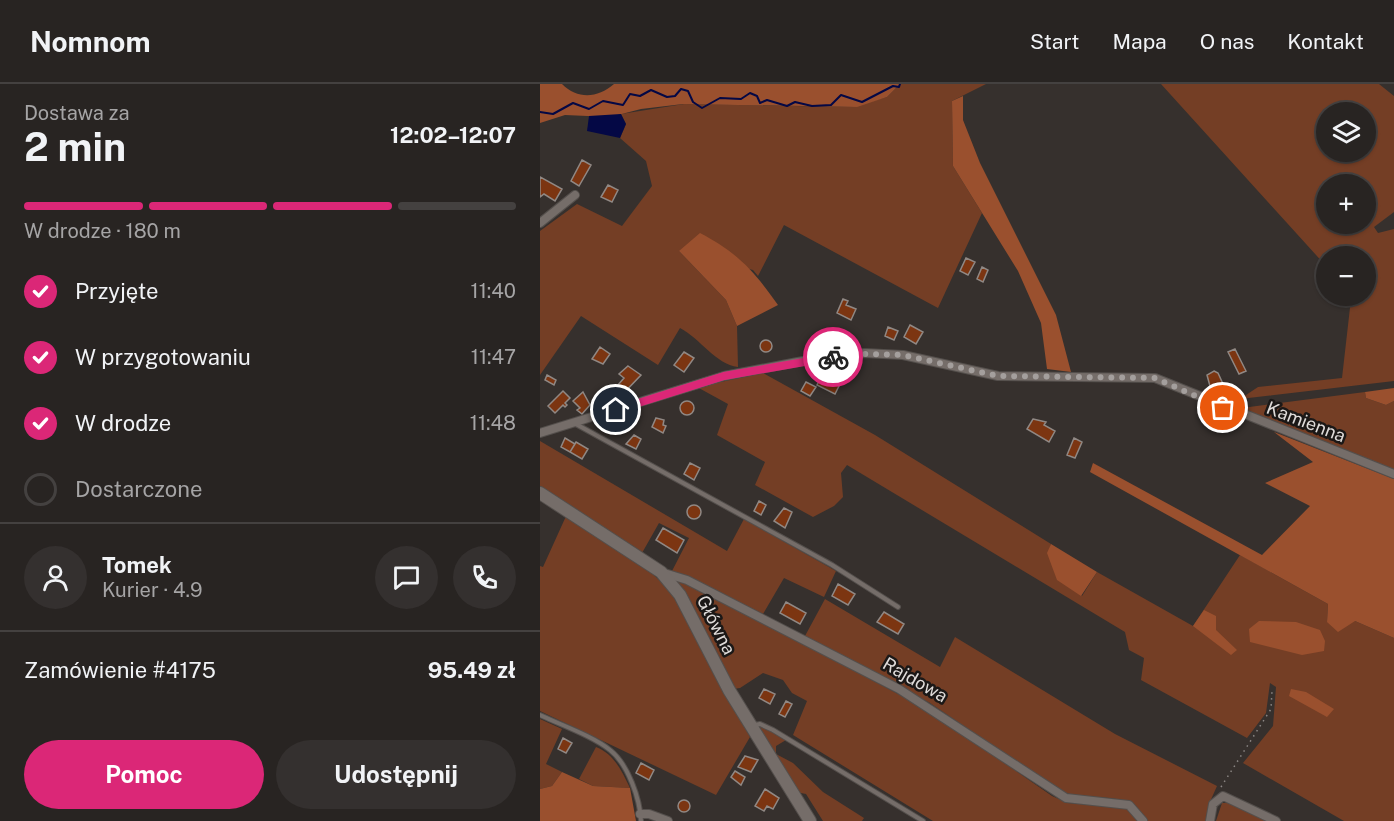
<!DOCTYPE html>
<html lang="pl">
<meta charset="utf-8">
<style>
body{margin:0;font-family:"Public Sans",sans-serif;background:#34302f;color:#f1f3f6;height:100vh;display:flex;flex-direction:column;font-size:22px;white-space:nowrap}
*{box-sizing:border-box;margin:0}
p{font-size:20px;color:#a5a4a5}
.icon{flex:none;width:33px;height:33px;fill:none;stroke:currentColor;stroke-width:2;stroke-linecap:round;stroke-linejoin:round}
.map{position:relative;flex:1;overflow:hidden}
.panel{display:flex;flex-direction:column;background:#282422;width:540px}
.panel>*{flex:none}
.fabs{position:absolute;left:776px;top:18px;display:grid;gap:12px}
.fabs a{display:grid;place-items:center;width:60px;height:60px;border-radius:50%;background:#282422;box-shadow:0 2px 4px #0004,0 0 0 2px #444140;font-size:30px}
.pin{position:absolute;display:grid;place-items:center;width:51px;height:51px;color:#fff;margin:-26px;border:3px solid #fff;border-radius:50%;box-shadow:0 2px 6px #0007}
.courier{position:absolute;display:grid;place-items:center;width:60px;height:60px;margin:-30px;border:4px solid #db2777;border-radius:50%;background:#fff;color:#222;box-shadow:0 2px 8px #0007}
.summary em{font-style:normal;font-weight:700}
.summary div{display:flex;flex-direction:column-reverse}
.summary{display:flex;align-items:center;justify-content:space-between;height:102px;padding:0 24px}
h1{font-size:39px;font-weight:700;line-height:45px}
.bar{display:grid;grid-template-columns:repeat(4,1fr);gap:9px 6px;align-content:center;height:72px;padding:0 24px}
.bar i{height:8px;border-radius:4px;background:#444140}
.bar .current{background:#db2777}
.bar p{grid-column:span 4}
.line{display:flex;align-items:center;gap:15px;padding:0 24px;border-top:2px solid #444140}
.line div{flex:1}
.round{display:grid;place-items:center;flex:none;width:63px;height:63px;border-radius:32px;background:#34302f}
ol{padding:0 24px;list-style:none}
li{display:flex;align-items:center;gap:18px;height:66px}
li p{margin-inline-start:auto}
li .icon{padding:6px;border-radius:50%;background:#db2777;color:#fff;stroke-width:4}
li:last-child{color:#a5a4a5}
li i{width:33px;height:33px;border:3px solid #444140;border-radius:50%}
.cta{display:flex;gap:12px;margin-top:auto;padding:12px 24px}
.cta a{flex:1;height:69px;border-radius:36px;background:#db2777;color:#fff;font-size:24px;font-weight:700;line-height:69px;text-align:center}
.cta a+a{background:#34302f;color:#f1f3f6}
header{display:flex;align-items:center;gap:36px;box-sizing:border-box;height:84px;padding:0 30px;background:#282422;border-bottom:2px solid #444140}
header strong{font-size:28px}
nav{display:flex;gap:33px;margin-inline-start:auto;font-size:21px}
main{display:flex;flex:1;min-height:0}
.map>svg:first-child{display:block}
.green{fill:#743e25;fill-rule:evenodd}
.forest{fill:#9a502e}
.water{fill:#040845}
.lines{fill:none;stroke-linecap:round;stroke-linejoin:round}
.stream{stroke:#040845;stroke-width:2}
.building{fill:#7c3511;stroke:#908884;stroke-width:1.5}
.lane-casing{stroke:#544f4c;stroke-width:6}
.street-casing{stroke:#544f4c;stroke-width:10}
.secondary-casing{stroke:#544f4c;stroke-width:14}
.path{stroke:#8c8785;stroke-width:1.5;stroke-dasharray:1.5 4.5;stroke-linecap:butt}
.lane{stroke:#756d69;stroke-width:4}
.street{stroke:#756d69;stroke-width:8}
.secondary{stroke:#756d69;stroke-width:12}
.done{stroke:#a49f9d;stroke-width:6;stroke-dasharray:0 10.8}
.route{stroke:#db2777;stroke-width:8}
.labels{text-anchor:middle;stroke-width:5;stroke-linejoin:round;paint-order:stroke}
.street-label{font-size:18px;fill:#dfdbd9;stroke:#1b1817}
</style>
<header>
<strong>Nomnom</strong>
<nav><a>Start</a><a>Mapa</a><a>O nas</a><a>Kontakt</a></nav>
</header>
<main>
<section class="panel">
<div class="summary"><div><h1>2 min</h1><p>Dostawa za</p></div><em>12:02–12:07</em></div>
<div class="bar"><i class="current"></i><i class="current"></i><i class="current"></i><i></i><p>W drodze · 180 m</p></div>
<ol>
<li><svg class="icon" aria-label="check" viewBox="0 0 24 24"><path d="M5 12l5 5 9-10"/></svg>Przyjęte<p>11:40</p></li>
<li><svg class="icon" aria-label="check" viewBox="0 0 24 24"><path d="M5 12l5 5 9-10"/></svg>W przygotowaniu<p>11:47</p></li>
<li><svg class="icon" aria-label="check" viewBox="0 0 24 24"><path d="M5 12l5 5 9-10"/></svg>W drodze<p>11:48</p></li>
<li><i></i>Dostarczone</li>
</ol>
<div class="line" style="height:108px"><a class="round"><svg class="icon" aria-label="person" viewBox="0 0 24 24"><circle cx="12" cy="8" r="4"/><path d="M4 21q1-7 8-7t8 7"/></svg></a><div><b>Tomek</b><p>Kurier · 4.9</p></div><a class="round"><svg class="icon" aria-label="chat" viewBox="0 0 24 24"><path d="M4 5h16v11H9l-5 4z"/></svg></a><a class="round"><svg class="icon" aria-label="phone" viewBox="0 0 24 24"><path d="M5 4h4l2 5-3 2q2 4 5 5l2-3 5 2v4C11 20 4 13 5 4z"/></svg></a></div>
<div class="line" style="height:78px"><div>Zamówienie #4175</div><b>95.49 zł</b></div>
<div class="cta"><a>Pomoc</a><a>Udostępnij</a></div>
</section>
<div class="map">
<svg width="854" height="737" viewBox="0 0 854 737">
<rect width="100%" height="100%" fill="#36302d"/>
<path class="green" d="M360,0h86l-34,17 1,65 29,47 -44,95 -154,-83 -26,51 -5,-6 -74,-19 47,49 11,26 1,41c-23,-3 -37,-28 -58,-39l-22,37 -77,-49 -41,59v-144l37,-27 45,22 30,-40 -6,-25 -26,-23 6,-14 -5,-10 63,-10 168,3 35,-10z
M621,0h218l15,12v116l-20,15 4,6 16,-4v152l-154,18 18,-12 84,-9 9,-79 -2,-3h16v-40h-39v10zM786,28h39v40h-39zM786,100h39v40h-39z
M223,289l112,62 176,109 -3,9 34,43 15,-24 96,54 47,-71 88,49 -1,18 28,-1 39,17v183h-50l-101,-58 30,-37 3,-39 -6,-4 -4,30 -19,25 -106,-58 3,-22 -15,-8 -4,-18 -278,-167 -6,8 2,24 -9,9 -21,11 -58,-32 10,-23 -48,-27 11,-31 -31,-17z
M825,308l1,6 20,7 8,-4v69l-160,-61z
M0,357l187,110 17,-32 92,52 -12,26 -40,-19 -21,36 -91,-43 17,-33 -30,-15 -17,30 -102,-66z
M27,430l77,52 26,24 80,147 -34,58 -176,-84v-145l3,1z
M136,495l11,3 243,129 122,85 16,7 60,5 10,13h-205l-140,-86 14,-34 -15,-8 -9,-13 -20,-7 -23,15 -7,1z
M285,515l115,68 15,-30 160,97 102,52 -8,18 -2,17h-59c-25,-37 -55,-14 -92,-32l-126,-86 -125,-67z
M0,635l22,10 -16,35 16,8 -10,14 -12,3z
M222,642l24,14 -10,6v8l17,9 30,29 41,26 -2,3h-39l-17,-27 -10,-2 -38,-64z
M56,663c19,8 25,23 34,41l-37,-2 -14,-7z
M682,719h11l33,18h-50z"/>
<path class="forest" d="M0,0h22c16,16 36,14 52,0h286l-13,13 -30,10 -174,-3 -42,5 -31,8 -45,-2 -25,8z
M423,12v24l17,43 76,152 15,57 -24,-3 -6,-46 -23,-52 -65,-105 -1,-65z
M160,149c38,20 54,38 78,72l-41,21 -11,-26 -47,-49z
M854,304v13l-8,4 -20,-7 -1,-6z
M734,348l120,47v159l-39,-17 -17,11 -11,-10 1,-18 -238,-132 3,-9 169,92 48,-49 -45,-23 48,-21z
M511,460l46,28 -16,24 -24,-16 -10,-27z
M664,526l12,6v14l21,20 -6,5 -38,-29z
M719,537l37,1 24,8 5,11 -1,10 -22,4 -52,-13 -1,-13z
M751,605l15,3 28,17 -7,8 -38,-21z
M22,688l31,14 37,2 6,33h-96v-32l12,-3z"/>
<path class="water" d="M81,30l5,10 -6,14 -33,-7 2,-15z"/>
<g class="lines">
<path class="stream" d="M0,28l13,2 20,-11 16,6 14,-8 20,4 7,-11 10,2 11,-6 16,7 8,-1 6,-7 7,2 5,11 9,6 18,-10 21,1 9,-6 7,3 3,7 7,-3 20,6 8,-4 17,4 19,-1 10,-10 21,7 31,-16 6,1 1,-3"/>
</g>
<path class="building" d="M42,76l9,5 -12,21 -8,-5z
M0,93l22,12 -7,12 -11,-7 -4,3z
M68,101l10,5 -6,12 -11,-5z
M426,174l9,4 -7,13 -8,-4z
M442,183l6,3 -5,12 -6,-3z
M303,215l5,2 -2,4 10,4 -5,11 -14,-7z
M370,241l13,7 -7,12 -12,-7z
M348,243l10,4 -4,9 -9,-4z
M220 262a6 6 0 1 1 12 0a6 6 0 1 1-12 0Z
M60,263l10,7 -7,10 -11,-5z
M695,265l11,22 -7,3 -11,-22z
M144,268l10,6 -10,14 -10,-7z
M88,282l13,9 -23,24 -7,-6 13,-15 -5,-4z
M292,287l7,4 -3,6 4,3 -5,10 -18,-9 6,-11 6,4z
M674,287l4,2 5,11 -12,6 -4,-15z
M7,291l9,5 -2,5 -9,-5z
M266,298l10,5 -6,9 -9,-5z
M23,307l7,7 -5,5 2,2 -2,2 -2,-2 -8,8 -7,-7z
M43,308l7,13 -8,9 -5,-4 3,-2 -7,-7z
M140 324a7 7 0 1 1 14 0a7 7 0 1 1-14 0Z
M116,334l8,2 -1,5 3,1 -3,7 -11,-6z
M493,335l13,3 -2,3 11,6 -6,11 -22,-13z
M94,351l7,4 -5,10 -10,-5z
M25,354l10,6 -5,8 -9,-5z
M534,354l8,4 -7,16 -8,-3z
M36,358l12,7 -6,10 -12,-7z
M150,379l10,5 -6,12 -10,-6z
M219,417l7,4 -5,10 -7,-4z
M147 428a7 7 0 1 1 14 0a7 7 0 1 1-14 0Z
M244,424l8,4 -7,16 -11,-7z
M123,444l21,12 -7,13 -21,-13z
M298,500l17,10 -7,11 -16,-9z
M246,518l20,11 -6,11 -20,-11z
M344,528l20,12 -6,10 -21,-12z
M224,605l11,5 -5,10 -11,-6z
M246,617l6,3 -7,13 -6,-3z
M23,654l9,5 -6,10 -8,-4z
M205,672l13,4 -7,12 -13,-5z
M101,679l13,7 -5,10 -13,-7z
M195,687l10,6 -4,8 -10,-8z
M225,705l14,9 -6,11 -6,-3 -3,5 -9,-5z
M138 722a6 6 0 1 1 12 0a6 6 0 1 1-12 0Z"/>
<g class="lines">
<g class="lane-casing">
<path id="lane" d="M34,339l258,142 66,42
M0,631c21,10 53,21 70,35 18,14 30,49 31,71
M215,641l5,-1 13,6 150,91"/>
</g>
<g class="street-casing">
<path id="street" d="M0,139l35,-28
M0,349l184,-57 79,-15 61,-8 39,2 95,21 157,2 239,96
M121,488l26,8 212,109 167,109 63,7 14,16
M100,730h9l19,7
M670,737l3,-17 10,-8 53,25"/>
</g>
<g class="secondary-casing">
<path id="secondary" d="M0,409l121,79 19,23 49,95 81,131"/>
</g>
<path class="path" d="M681,703l50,-78 1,-18"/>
<use href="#lane" class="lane"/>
<use href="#street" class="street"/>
<use href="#secondary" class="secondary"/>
</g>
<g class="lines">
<path class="done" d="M293,273l31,-3 39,1 95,21 157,2 68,30"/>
<path class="route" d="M76,326l108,-34 109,-19"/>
</g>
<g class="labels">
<g class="street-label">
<text transform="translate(766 338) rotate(21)" y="6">Kamienna</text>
<text transform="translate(176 541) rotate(63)" y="6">Główna</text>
<text transform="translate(375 596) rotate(30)" y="6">Rajdowa</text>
</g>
</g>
</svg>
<div class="fabs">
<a><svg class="icon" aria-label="layers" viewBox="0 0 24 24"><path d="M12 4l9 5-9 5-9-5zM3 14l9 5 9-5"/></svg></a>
<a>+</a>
<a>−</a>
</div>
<div class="pin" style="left:683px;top:324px;background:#ea580c"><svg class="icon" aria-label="bag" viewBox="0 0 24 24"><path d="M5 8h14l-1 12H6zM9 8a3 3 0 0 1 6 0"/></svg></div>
<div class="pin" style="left:76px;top:326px;background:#1f2937"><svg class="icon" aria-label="home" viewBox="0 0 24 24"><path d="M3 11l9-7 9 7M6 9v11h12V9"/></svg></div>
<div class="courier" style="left:293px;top:273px"><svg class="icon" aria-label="bike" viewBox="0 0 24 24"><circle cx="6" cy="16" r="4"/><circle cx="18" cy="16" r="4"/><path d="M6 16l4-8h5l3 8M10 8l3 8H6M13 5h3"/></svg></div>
</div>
</main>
